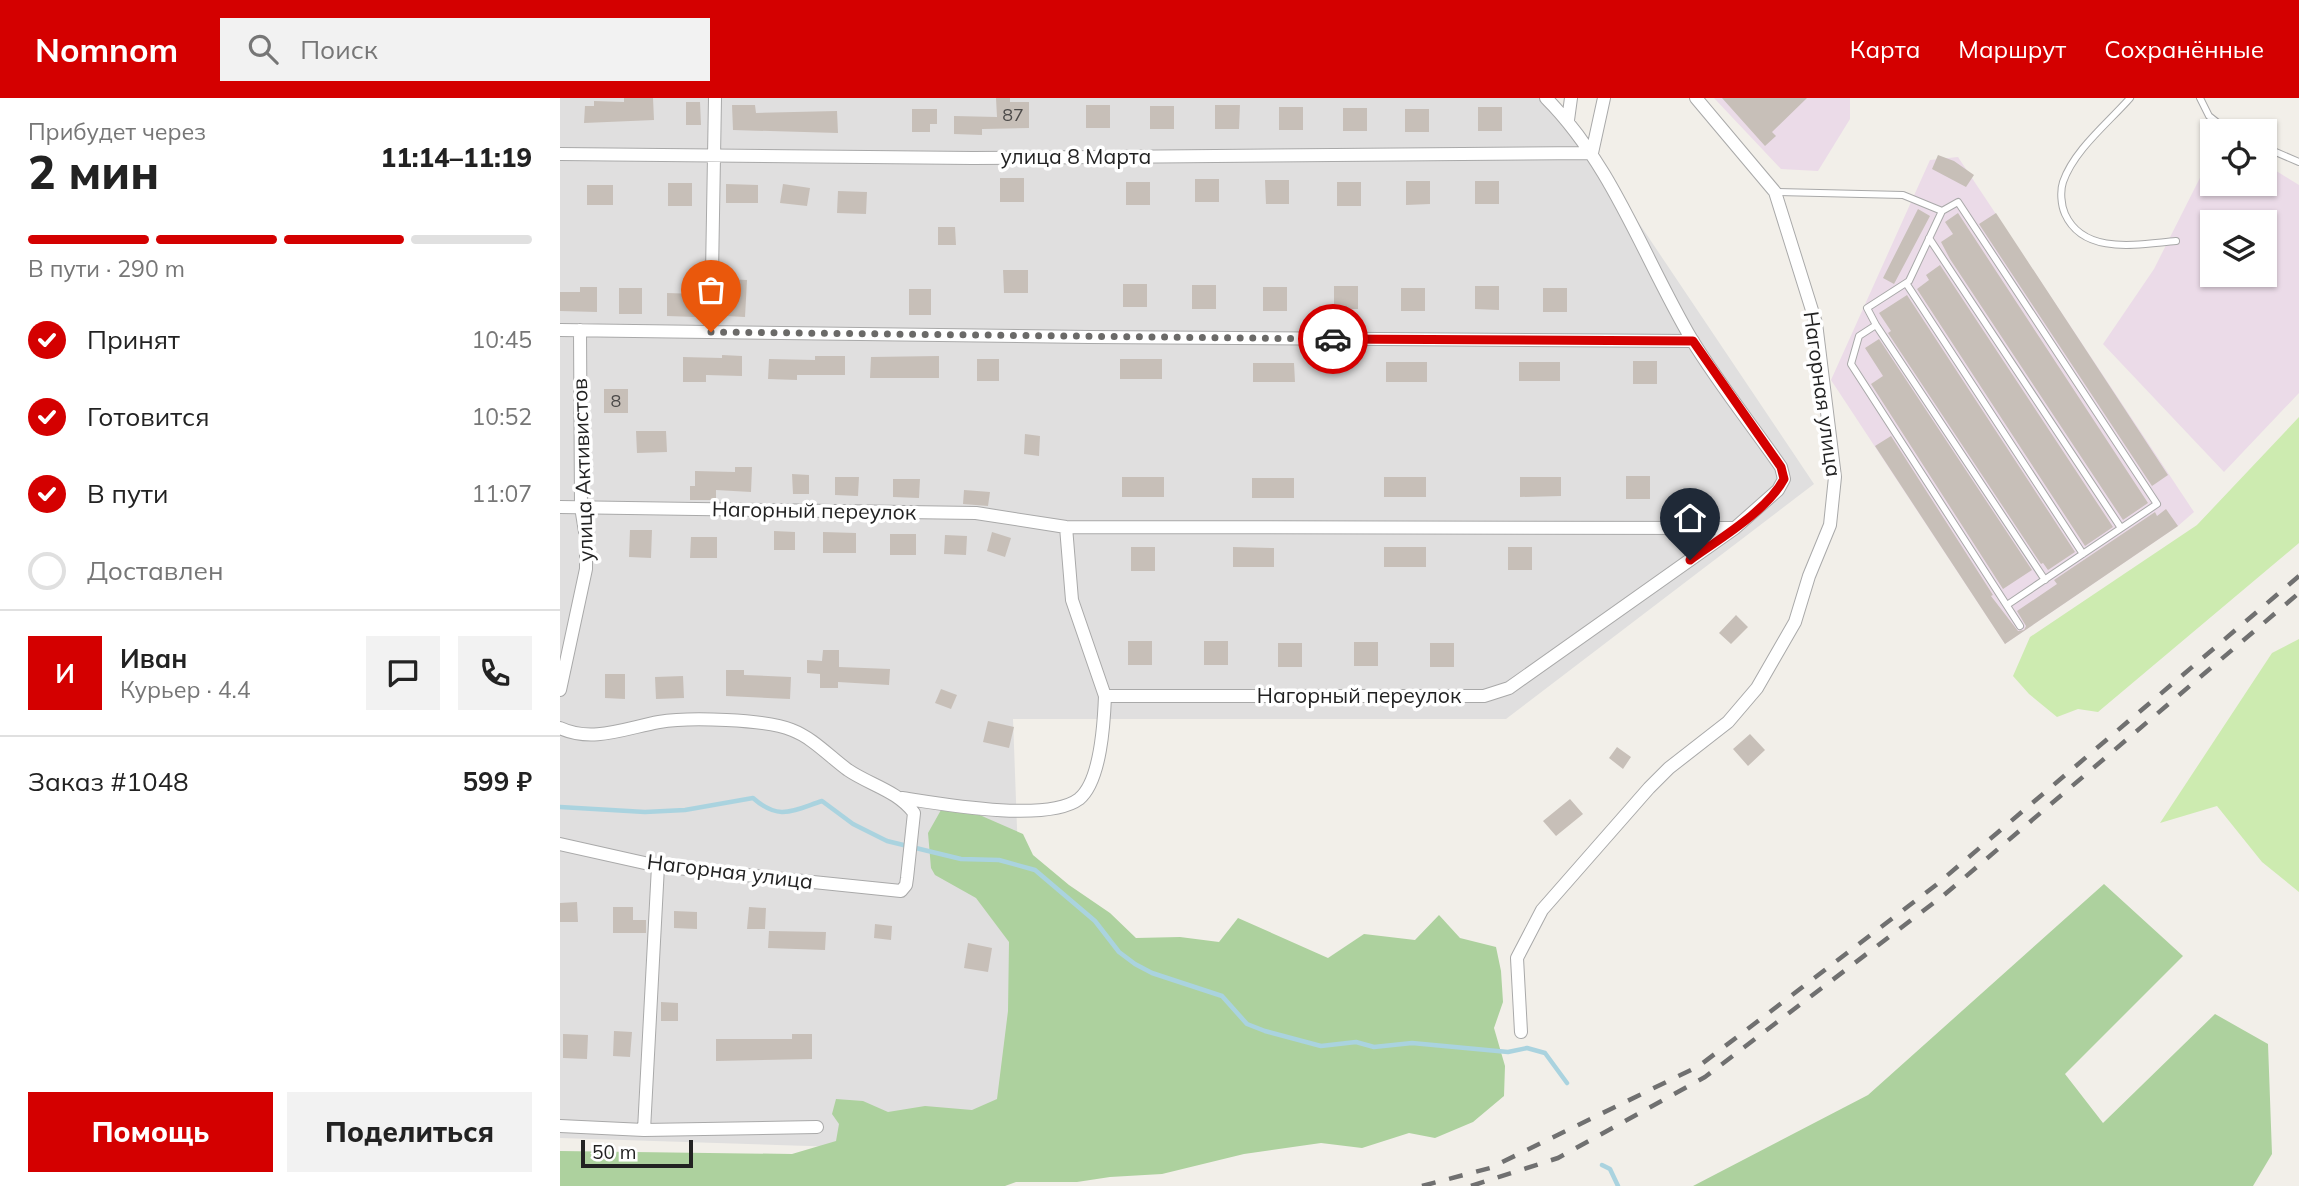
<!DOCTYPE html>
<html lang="ru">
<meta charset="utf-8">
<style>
body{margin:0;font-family:Mulish,sans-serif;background:#f2f2f2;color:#222;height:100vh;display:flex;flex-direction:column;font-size:26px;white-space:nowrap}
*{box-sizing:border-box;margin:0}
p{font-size:23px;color:#767676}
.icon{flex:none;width:38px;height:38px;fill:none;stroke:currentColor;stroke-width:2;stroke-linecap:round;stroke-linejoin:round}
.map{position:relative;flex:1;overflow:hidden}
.panel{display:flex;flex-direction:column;background:#fff;width:560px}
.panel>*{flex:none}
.buttons{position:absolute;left:1640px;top:21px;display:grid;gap:14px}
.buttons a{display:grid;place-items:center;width:77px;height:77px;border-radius:0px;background:#fff;box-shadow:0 2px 5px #0004;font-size:35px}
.scale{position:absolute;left:21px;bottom:18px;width:112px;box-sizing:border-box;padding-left:7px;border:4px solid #222;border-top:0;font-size:19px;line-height:24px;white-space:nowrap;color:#222;-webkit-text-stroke:5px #fff;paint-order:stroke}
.pin{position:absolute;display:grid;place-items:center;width:60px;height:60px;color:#fff;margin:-72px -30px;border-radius:50% 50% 50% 0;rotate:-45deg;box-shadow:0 0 7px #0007}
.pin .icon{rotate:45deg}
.courier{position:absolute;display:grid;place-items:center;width:70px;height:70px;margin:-35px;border:5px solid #d40000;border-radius:50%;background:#fff;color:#222;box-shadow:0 2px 9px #0007}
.overview em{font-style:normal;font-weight:800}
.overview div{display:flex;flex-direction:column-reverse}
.overview{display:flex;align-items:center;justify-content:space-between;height:119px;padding:0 28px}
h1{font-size:46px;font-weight:800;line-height:52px}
.bar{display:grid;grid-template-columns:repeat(4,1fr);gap:10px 7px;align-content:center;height:84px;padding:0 28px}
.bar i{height:9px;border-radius:5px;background:#e0e0e0}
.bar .current{background:#d40000}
.bar p{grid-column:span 4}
.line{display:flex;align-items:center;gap:18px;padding:0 28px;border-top:2px solid #e0e0e0}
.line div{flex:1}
.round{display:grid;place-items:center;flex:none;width:74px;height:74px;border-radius:0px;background:#f2f2f2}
ol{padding:0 28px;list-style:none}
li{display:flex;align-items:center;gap:21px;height:77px}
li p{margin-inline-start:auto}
li .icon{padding:7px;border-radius:50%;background:#d40000;color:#fff;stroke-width:4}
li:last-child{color:#767676}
li i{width:38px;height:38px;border:4px solid #e0e0e0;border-radius:50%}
.button{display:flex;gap:14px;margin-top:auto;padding:14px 28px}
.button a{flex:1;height:80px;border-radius:0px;background:#d40000;color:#fff;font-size:28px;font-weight:800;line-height:80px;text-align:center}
.button a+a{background:#f2f2f2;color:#222}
header{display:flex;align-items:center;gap:42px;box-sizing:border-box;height:98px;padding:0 35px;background:#d40000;color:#fff}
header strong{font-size:33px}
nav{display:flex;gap:38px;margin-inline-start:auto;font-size:24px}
.search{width:490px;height:63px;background:#f2f2f2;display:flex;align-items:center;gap:18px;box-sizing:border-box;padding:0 24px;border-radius:0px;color:#767676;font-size:26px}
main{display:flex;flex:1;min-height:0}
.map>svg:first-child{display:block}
.residential{fill:#e0dfdf}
.industrial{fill:#ebdbe8;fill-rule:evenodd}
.grass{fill:#cdebb0}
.forest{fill:#add19e}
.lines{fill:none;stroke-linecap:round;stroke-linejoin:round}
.stream{stroke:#aad3df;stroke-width:4.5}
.building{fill:#c7bfb8}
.lane-casing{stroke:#a9a9a9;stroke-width:8}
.street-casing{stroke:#a9a9a9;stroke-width:14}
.lane{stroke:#fff;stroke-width:6}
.street{stroke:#fff;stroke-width:12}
.rail{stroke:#707070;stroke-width:4.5;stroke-dasharray:14 14;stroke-linecap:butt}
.done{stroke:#6b6a68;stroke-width:7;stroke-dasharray:0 12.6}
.route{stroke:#d40000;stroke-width:9}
.labels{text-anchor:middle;stroke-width:7;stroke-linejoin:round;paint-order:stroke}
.number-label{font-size:18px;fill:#4b4948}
.street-label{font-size:21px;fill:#222;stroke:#fff}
</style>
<header>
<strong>Nomnom</strong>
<div class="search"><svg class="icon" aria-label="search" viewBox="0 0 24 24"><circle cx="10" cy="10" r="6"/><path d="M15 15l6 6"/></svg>Поиск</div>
<nav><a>Карта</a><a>Маршрут</a><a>Сохранённые</a></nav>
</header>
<main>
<section class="panel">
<div class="overview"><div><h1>2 мин</h1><p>Прибудет через</p></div><em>11:14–11:19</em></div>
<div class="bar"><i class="current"></i><i class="current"></i><i class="current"></i><i></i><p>В пути · 290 m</p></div>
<ol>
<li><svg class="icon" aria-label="check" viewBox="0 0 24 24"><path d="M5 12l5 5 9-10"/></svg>Принят<p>10:45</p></li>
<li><svg class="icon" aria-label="check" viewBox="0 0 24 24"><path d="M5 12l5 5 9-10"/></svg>Готовится<p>10:52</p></li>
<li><svg class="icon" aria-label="check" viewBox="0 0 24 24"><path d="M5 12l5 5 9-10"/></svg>В пути<p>11:07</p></li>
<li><i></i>Доставлен</li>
</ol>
<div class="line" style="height:126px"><b class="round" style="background:#d40000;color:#fff">И</b><div><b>Иван</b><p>Курьер · 4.4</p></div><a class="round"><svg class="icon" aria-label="chat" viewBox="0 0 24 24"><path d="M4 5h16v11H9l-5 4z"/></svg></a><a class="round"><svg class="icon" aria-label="phone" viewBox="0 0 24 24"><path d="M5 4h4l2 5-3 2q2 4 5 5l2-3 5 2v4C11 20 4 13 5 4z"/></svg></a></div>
<div class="line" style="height:91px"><div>Заказ #1048</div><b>599 ₽</b></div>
<div class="button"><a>Помощь</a><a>Поделиться</a></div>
</section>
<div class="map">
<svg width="1739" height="1088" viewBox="0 0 1739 1088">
<rect width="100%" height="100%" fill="#f2efe9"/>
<path class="residential" d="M0,0h995l259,386 -308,235h-493l16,434 -469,-15z"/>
<path class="industrial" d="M1154,0h136v21l-32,52 -37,-2z
M1652,56v30h52l1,-20 34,21v208l-75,79 -121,-128 51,-75zM1652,124h52v53h-52z
M1398,59l236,355 -16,14 -173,118 -174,-264 99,-220z"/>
<path class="grass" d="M1739,319v126l-201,169 -20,-3 -21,8 -28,-23 -16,-18 17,-39 167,-112z
M1739,541v253l-37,-30 -45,-56 -57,17 112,-170z"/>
<path class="forest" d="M381,712l34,3 48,21 10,21 36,30 41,28 26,25 44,-1 39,5 19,-24 90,40 36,-24 51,6 24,-25 21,23 36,9 5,24 2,31 -9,26 11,38 -1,30 -31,26 -38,16 -26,-5 -47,15 -41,-5 -77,11 -82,20 -52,3 -33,5h-61l-11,4h-445v-35l232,3 44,-13 3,-17 -7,-10 4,-15 27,2 25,11 37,-6 47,4 25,-11 11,-88 1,-69 -33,-44 -41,-23 -4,-7 -3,-35z
M1544,786l79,72 -118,118 38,49 112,-109 53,30 4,110 -19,32h-560l175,-91z"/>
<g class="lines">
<path class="stream" d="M0,709l85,5 40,-2 68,-12c26,23 39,13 69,3l31,23 34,17 74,18 38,1 36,10 60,51 24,31 16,12 17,9 70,23 25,28 18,7 56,15 35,-4 18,5 38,-4 96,9 19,-4 18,5 22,30
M1042,1067l8,4 8,17"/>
</g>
<path class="building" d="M64,0h29l1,22 -70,3 1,-17h9v-5l30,1z
M436,0h14v4h19v26l-47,1v6l-28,-1v-18l43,1z
M1162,0h85l-35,34 4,4 -11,10z
M126,4h14l1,23h-15z
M172,7h23l1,8 81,-2 1,22 -105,-3z
M526,7h24v23h-24z
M655,7h25l-1,24h-24z
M590,8h24v23h-24z
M719,9h24v23h-24z
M918,9h24v24h-24z
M783,10h24v23h-24z
M352,11h25v15h-7v8h-18z
M845,11h24v23h-24z
M1378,57l16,6 20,14 -8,12 -34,-18z
M440,80h24v24h-24z
M635,81h24v23h-24z
M705,82h24v24h-23z
M846,83h24v23l-24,1z
M915,83h24v23h-24z
M566,84h24v23h-24z
M777,84h24v24h-24z
M108,85h24v23h-24z
M166,86l32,1v18h-32z
M223,86l27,4 -3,18 -27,-3z
M27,87h26v20h-26z
M278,93l29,1 -1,22 -29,-1z
M1358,111l12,7 -36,68 -11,-6z
M1398,115l190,290 -25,17 -173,-261 -9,-17 12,-8 -8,-12z
M1436,115l172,262 -16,11 -173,-262z
M378,129h17l1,18h-18z
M1380,167l173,262 -28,19 -168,-257 12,-9 -3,-5z
M443,172h25v23h-24z
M166,181l21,1 -2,37 -20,-1z
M563,186h24v23h-24z
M632,187h24v24h-24z
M774,188h24v23h-24z
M915,188h24v24l-24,-1z
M20,189h17v25l-37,-1v-19h20z
M703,189h24v24h-24z
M59,190h23v26h-23z
M841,190h24v23h-24z
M983,190h24v24h-24z
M349,191h22v26h-22z
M107,195l30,1v23l-30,-1z
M1347,197l168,257 -27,18 -5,-7 -2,1 -153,-231 3,-2 -12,-18z
M1319,241l153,231 -29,19 -132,-205 12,-8 -18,-28z
M162,257l20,1v20l-36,-1v7h-23v-25l39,1z
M255,258h30v19h-48v5l-29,-1 1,-20 46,1z
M379,258v22h-69l1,-21z
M417,261h22v22h-22z
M560,261h42v20h-42z
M1073,263h24v23h-24z
M826,264h41v20h-41z
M959,264h41v19h-41z
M693,265h41l1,19h-42z
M44,291h24v24h-24z
M76,333h30l1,21 -30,1z
M465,336l15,2 -1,20 -15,-2z
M1331,338l102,159 -2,1 27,35 6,-1 2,-4 -9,-15 40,-27 -3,-4 101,-68 2,4 9,-7 12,17 -173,118 -130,-198z
M175,369h17l-1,25 -35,-2v10h-26v-14h5v-15l40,1z
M232,376l17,1v19h-16z
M1066,378h24v23h-24z
M275,379h24l-1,19 -23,-1z
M562,379h42v20h-42z
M824,379h42v20h-42z
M960,379h41v19l-41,1z
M692,380h42v20h-42z
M333,381h27l-1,19 -26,-1z
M404,392l26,2 -2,14 -25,-2z
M70,432h22l-1,28 -22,-1z
M214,433l21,1v18h-21z
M263,434l33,1v20h-33z
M432,434l19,6 -6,19 -18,-6z
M330,436h26v21h-26z
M385,437l22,1 -1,19 -22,-1z
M131,439h26v21h-27z
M571,449h24v24h-24z
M673,449l41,1v19h-41z
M824,449h42v20h-42z
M948,449h24v23h-24z
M1176,517l12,12 -17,17 -12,-11z
M568,543h24v24h-24z
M644,543h24v24h-24z
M794,544h24v24h-24z
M718,545h24v24h-24z
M870,545h24v24h-24z
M263,552h16v17l51,2 -1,16 -51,-3v6h-18v-14l-13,-1v-13l15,1z
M166,572h18v5l47,2 -1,22 -64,-3z
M45,576h20v25l-20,-1z
M123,578l1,22 -28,1 -1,-22z
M381,591l16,6 -6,14 -16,-6z
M428,623l26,6 -5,21 -26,-6z
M1190,636l15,16 -17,16 -15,-17z
M1057,649l14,10 -8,12 -14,-11z
M1010,701l13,15 -27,22 -13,-15z
M17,804l1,20h-18v-19z
M53,809h20v13h13v13h-33z
M189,809l17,1 -1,21h-18z
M114,813l23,1v17l-23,-1z
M315,826l17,2 -1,14 -17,-2z
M209,833l57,1 -1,18 -57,-2z
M408,845l24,5 -4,24 -24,-4z
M101,904l17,1v18h-17z
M54,933l18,1 -2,25 -17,-1z
M3,936l25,1 -1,24 -24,-1z
M232,936h20v25l-96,2v-22h76z"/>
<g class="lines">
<g class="lane-casing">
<path id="lane" d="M1570,0c-22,25 -56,52 -67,84 -3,9 -2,23 2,32 19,42 74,30 111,27
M1640,0l9,18 19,15
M1704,49l35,15
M1215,94l128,3 39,16
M1369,140l192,290
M1346,185l177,271
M1316,227l169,255
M1447,507l150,-101 -199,-302 -16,9 -33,70 -42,27 9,17 -17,11 -8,28 169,262"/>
</g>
<g class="street-casing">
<path id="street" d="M1008,22l3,-22
M0,56l413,4 619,-5 12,-55
M0,232l529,7 604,4
M151,234l4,-234
M0,409l416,6 90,14 669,1
M506,429l6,73 33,96h379l25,-8 226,-160 43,-38 6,-11 -3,-12c-29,-42 -62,-83 -89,-127 -48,-81 -79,-175 -146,-242
M0,592l26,-121v-31l-5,-31 -1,-177
M0,630c32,15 66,0 99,-6 29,-5 106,-3 133,8 21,8 38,27 56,40 22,15 50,21 66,43l-7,65 -1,7 -5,6 -243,-25 -98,-22
M342,700c39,6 145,25 177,1 22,-18 25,-77 26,-103
M961,934l-4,-74 25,-48 107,-122 20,-20 59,-46 29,-34 38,-66 14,-46 21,-51 5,-48 -19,-154 -41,-131 -79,-94
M0,1028l84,4 173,-3
M84,1032l14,-264"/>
</g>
<use href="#lane" class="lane"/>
<use href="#street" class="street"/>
<path class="rail" d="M862,1088l68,-18 209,-102 237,-181 363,-309
M911,1088l87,-28 147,-81 239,-182 355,-302"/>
</g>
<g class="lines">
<path class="done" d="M151,234l622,7"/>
<path class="route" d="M773,241l360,2 88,126 3,12c-17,32 -65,60 -94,81"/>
</g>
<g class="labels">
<g class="number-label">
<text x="453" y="23">87</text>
<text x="56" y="309">8</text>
</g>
<g class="street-label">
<text x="516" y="66">улица 8 Марта</text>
<text transform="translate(1262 296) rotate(82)" y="7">Нагорная улица</text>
<text transform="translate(23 372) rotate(-92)" y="7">улица Активистов</text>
<text transform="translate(254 413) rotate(1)" y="7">Нагорный переулок</text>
<text x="799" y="605">Нагорный переулок</text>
<text transform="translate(170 774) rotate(7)" y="7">Нагорная улица</text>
</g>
</g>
</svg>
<div class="buttons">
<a><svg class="icon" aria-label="locate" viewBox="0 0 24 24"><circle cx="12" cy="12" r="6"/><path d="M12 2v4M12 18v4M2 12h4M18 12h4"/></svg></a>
<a><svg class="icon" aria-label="layers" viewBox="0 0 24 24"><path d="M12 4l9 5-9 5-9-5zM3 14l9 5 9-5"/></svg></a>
</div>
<div class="scale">50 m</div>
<div class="pin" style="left:151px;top:234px;background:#ea580c"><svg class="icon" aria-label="bag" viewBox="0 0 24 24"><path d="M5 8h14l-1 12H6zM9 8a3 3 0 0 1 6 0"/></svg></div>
<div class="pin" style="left:1130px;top:462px;background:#1f2937"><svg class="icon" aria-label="home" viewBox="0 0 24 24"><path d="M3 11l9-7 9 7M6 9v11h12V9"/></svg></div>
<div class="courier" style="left:773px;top:241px"><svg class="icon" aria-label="car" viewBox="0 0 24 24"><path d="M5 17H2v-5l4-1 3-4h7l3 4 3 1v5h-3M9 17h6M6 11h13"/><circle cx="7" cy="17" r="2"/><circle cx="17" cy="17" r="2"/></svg></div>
</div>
</main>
